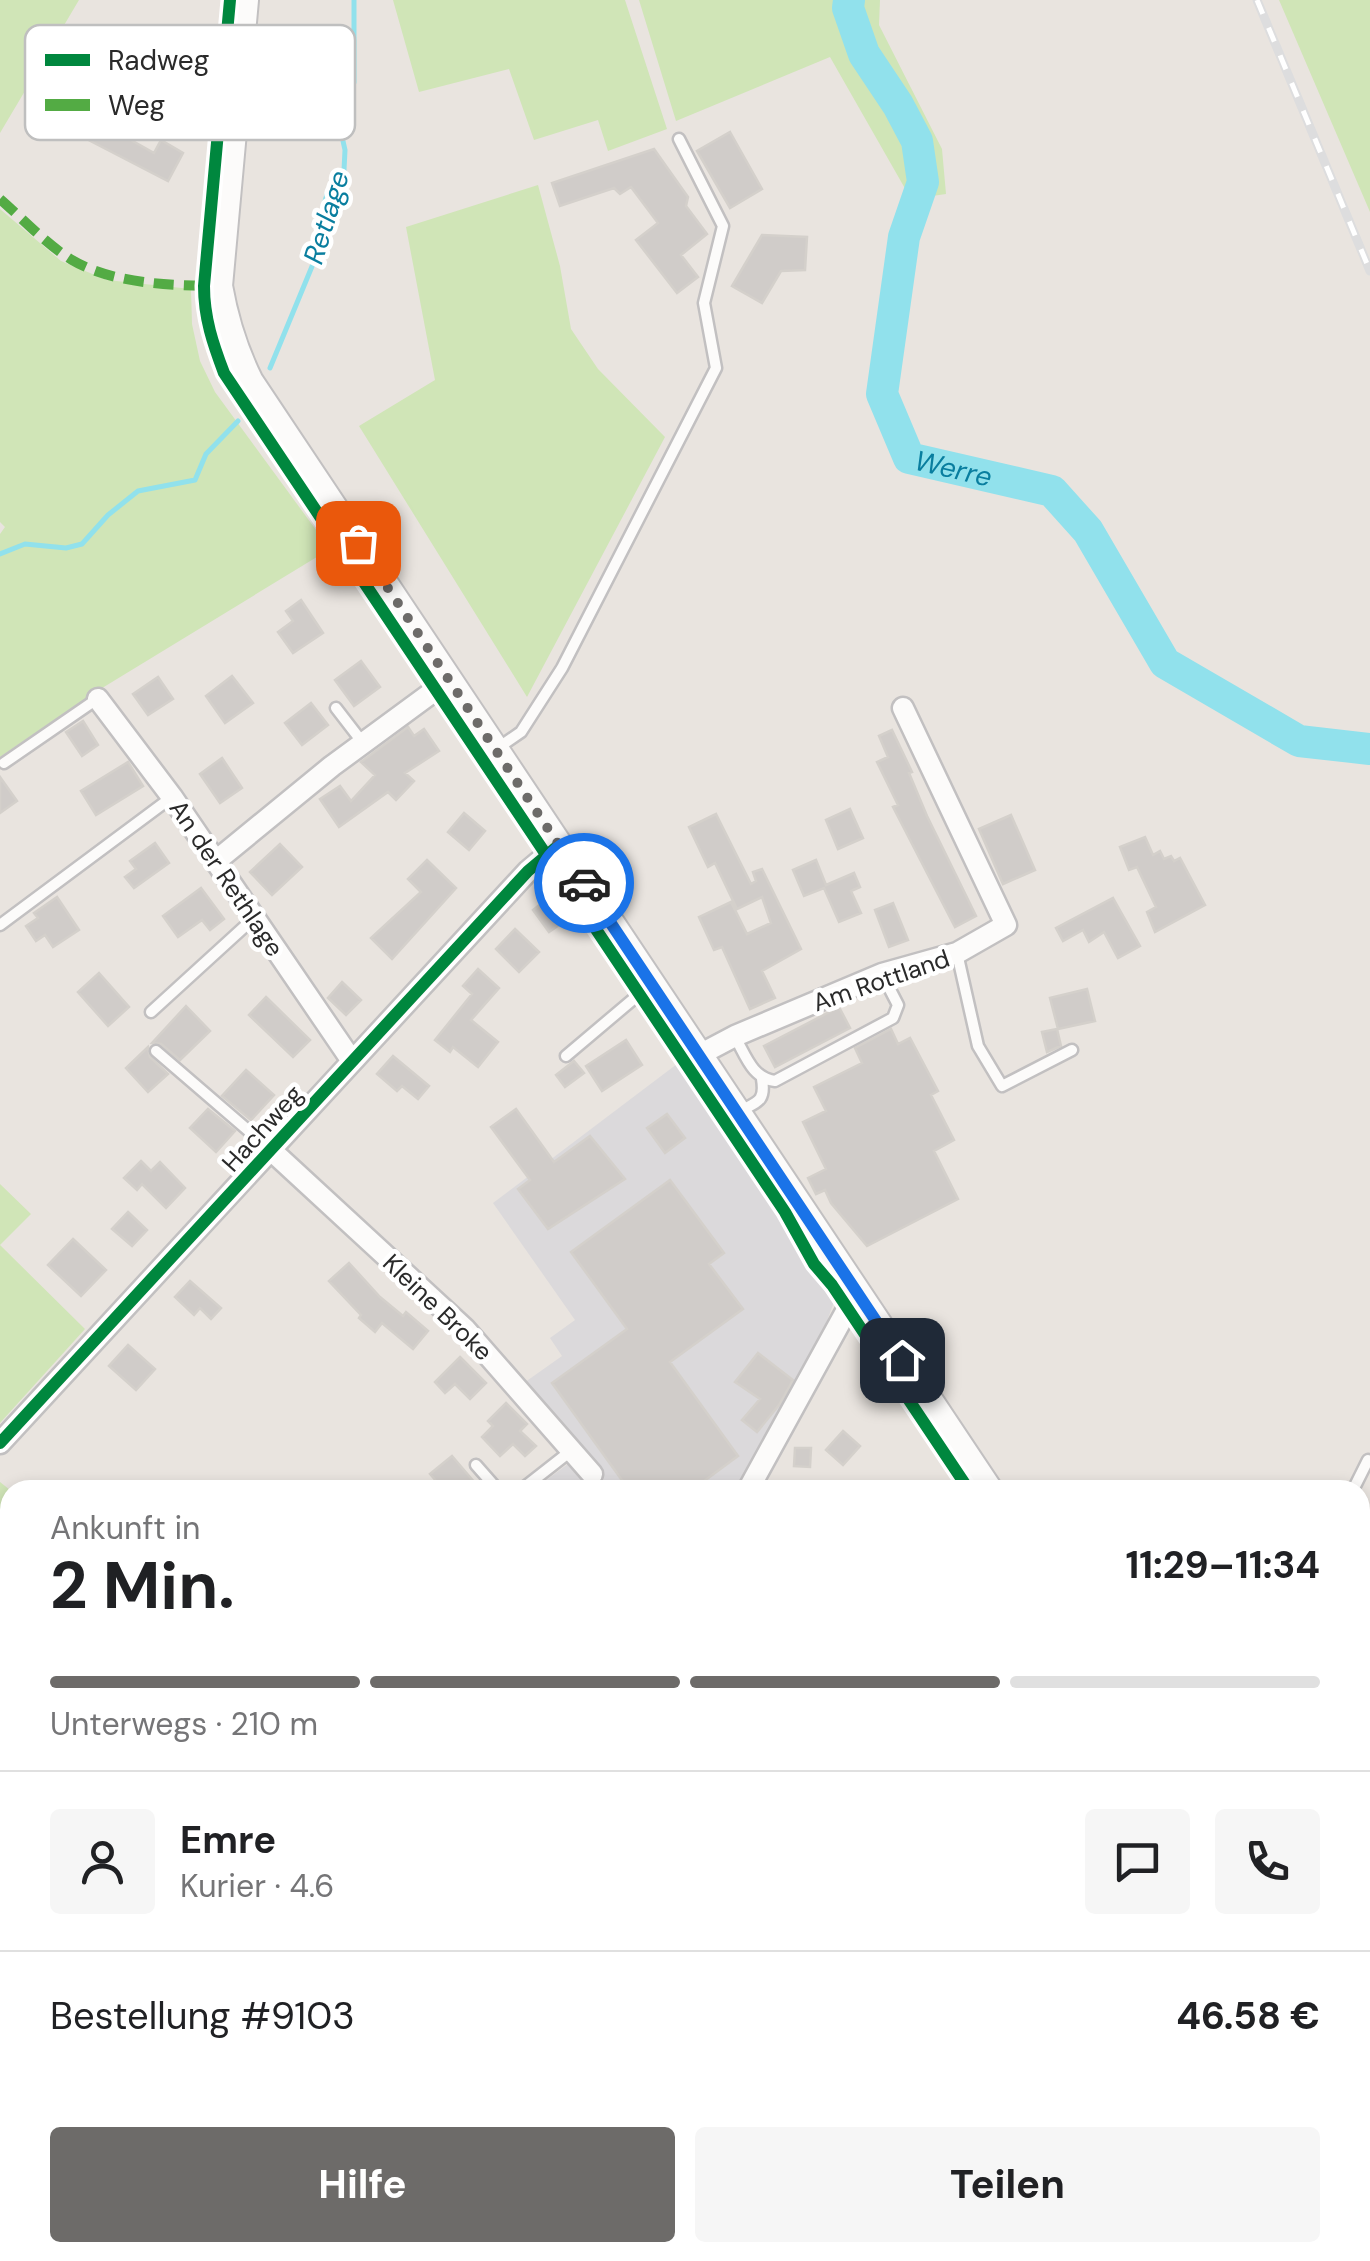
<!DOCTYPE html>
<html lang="de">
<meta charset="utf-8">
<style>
body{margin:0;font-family:"DM Sans",sans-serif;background:#f6f6f6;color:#202124;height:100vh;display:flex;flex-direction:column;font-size:38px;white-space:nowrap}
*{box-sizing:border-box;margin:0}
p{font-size:32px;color:#757577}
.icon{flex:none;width:55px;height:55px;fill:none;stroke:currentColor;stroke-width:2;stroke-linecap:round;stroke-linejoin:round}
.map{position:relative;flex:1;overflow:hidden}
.sheet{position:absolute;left:0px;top:1480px;width:1370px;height:782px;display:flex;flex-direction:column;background:#fff;border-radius:30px 30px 0 0;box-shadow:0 5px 15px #0003}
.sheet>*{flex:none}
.pin{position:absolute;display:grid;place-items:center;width:85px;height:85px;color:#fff;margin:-42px;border-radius:20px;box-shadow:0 5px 15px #0006}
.courier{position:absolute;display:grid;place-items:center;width:100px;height:100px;margin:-50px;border:8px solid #1a73e8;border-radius:50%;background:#fff;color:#222;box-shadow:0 2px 12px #0007}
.overview em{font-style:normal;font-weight:700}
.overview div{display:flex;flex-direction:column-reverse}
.overview{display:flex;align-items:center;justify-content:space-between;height:170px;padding:0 50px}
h1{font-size:65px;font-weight:700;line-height:75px}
.bar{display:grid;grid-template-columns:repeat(4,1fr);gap:15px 10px;align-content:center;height:120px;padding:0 50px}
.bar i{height:12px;border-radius:8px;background:#e0e0e0}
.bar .on{background:#6d6b69}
.bar p{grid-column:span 4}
.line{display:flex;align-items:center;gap:25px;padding:0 50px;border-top:2px solid #e0e0e0}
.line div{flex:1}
.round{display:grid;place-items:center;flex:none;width:105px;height:105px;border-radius:10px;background:#f6f6f6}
.primary-button{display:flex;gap:20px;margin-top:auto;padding:20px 50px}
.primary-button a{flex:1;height:115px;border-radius:10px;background:#6d6b69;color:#fff;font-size:40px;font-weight:700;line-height:115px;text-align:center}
.primary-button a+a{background:#f6f6f6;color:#202124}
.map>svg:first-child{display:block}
.industrial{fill:#dbd9db}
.green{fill:#d0e5b7}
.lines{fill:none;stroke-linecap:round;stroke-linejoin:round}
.stream{stroke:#91e1ec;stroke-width:5}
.river{stroke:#91e1ec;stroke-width:32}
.building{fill:#d0ccc9;stroke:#d4d0cb;stroke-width:2.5}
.service-casing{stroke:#c2c0c1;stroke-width:15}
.minor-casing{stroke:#c2c0c1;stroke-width:25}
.secondary-casing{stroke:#c2c0c1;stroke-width:32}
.service{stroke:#fcfbfa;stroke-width:10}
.minor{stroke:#fcfbfa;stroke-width:20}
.secondary{stroke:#fcfbfa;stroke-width:28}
.rail-casing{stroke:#ddddde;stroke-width:9}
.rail{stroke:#fff;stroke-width:5;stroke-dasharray:15;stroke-linecap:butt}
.quiet{stroke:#53ab44;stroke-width:10;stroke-dasharray:20 10;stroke-linecap:butt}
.cycleway-casing{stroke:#fff;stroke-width:19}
.cycleway{stroke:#00873e;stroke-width:12}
.done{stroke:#6d6b69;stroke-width:10;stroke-dasharray:0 18}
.route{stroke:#1a73e8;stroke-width:12}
.labels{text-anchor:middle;stroke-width:9;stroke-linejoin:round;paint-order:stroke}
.street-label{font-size:25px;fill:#2a2a2a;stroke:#fff}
.water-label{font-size:28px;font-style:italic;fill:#097e9f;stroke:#fff}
.key{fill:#fff;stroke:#bfbfbf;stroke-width:2.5}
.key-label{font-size:28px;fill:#2a2a2a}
</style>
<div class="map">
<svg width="1370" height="2261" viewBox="0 0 1370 2261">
<rect width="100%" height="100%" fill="#e9e4df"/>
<path class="industrial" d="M677,1064l158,235 -29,80 -68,111h-205l51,-38 -63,-67 41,-29 -12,-18 25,-18 -82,-117z"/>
<path class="green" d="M0,0h79l-79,133z
M393,0h232l42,129 -59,22 -10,-31 -64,20 -25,-71 -90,23z
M639,0h241l-1,25 63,124 4,45 -35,5 -81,-142 -154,64z
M1279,0h91v212z
M538,185l22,81 11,63 27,40 67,68 -138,260 -168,-271 76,-46 -29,-153z
M0,209l61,52 46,19 84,9 1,35 8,37 15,31 115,157 -236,144 -94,64v-223l5,-7 -5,-5z
M0,1184l31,30 -31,31 85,84 -85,94z
M0,1482l10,8v231l-10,11v-115l4,-4 -4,-4z
M1178,2253h66l35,8h-104z"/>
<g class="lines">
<path class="stream" d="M270,368l55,-133c-5,-23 0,-50 19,-65l1,-20 -4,-18 13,-50v-82
M0,554l25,-10 41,4 16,-4 26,-29 30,-24 57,-11 11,-26 32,-33"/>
<path class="river" id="s1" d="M849,0l-1,8 16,46 34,51 19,36 6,41 -19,55 -22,157 27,64 143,33 36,40 77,132 134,78 71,8"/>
</g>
<path class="building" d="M126,54l19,10 -28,51 7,4 -7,13 37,21 7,-13 22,13 -15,28 -89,-46z
M730,132l32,57 -32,19 -33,-57z
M654,149l34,48 -2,9 21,28 -26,21 17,22 -21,16 -41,-53 22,-17 -27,-36 -11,7 -6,-6 -54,18 -8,-23z
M762,235l45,2 -2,33 -24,1 -19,32 -30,-17z
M301,600l22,33 -30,20 -15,-21 15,-11 -7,-10z
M361,661l19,26 -26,19 -19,-26z
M232,676l21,27 -28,20 -19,-27z
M158,677l15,22 -25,16 -15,-21z
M311,703l17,22 -26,20 -17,-22z
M83,721l15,24 -16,11 -16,-24z
M408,727l6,9 10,-7 15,22 -34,22 9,8 -18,19 -8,-8 -49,35 -19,-28 20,-13 11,15 24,-26 -14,-13z
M892,730l20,42 -3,1 18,43 49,100 -21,11 -62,-120 5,-2 -21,-43 11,-5 -9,-21z
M222,758l20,30 -22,15 -20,-29z
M128,762l15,24 -47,29 -15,-24z
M0,777l17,24 -17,12z
M850,809l13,29 -25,11 -12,-29z
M464,813l21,18 -16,19 -21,-18z
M716,814l35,70 5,-3 -3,-9 9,-3 39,80 -39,22 13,27 -25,11 -28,-62 -8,3 -15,-33 32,-15 16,32 24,-11 -9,-26 -25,12 -22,-46 -7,4 -19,-40z
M1011,815l24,55 -32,14 -24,-55z
M1145,837l8,18 7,-4 4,8 7,-3 3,5 6,-3 25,47 -50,27 -8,-20 9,-5 -19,-40 -8,3 -9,-23z
M155,843l14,20 -35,25 -9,-11 11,-8 -6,-8z
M280,844l22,23 -30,28 -22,-23z
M427,860l29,28 -64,71 -21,-21 50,-46 -13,-13z
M816,860l10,25 28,-12 6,14 -9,4 10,22 -22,9 -15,-34 -20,8 -11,-26z
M201,888l23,31 -14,11 -8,-10 -24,17 -15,-21z
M555,893l17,23 -23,16 -16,-22z
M57,897l22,33 -26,17 -8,-12 -9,6 -10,-15 12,-8 -4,-5z
M1113,898l27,48 -22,12 -14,-26 -15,10 -6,-12 -20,11 -7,-13z
M893,903l15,37 -19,7 -14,-37z
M515,929l24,23 -20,20 -23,-23z
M478,969l21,19 -28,32 27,22 -20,25 -25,-20 -3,5 -15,-12 37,-46 -9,-8z
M99,973l30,34 -21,19 -30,-34z
M342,982l19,18 -15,15 -18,-17z
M1087,989l8,32 -37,8 -8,-31z
M266,997l44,43 -17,17 -44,-42z
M186,1006l24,25 -30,29 -19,-16 -9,-1z
M839,1007l11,21 -75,39 -11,-21z
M891,1029l7,15 12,-6 28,53 -7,4 23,45 -20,11 24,48 -91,47 -36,-43 -6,-13 -9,4 -8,-16 18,-9 -23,-47 23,-11 -12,-24 48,-24 -7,-15z
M1057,1029l4,17 -14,6 -5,-20z
M626,1040l16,25 -40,26 -16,-25z
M148,1047l2,10 18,17 -20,18 -22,-24z
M393,1056l36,30 -11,13 -16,-13 -5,5 -20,-17z
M574,1061l10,12 -19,14 -9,-12z
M246,1070l28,25 -23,25 -29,-24z
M208,1109l27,22 -19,21 -26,-24z
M516,1109l38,53 36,-26 35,43 -77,50 -30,-40 12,-9 -39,-53z
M667,1114l18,24 -20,15 -18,-25z
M141,1161l10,10 9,-9 25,26 -19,20 -24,-24 -5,6 -13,-12z
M670,1180l54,73 -15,11 34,45 -73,53 68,94 -46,34h-63l-77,-107 75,-54 -56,-77z
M128,1212l19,18 -15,16 -20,-17z
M73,1239l33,31 -25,26 -33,-31z
M349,1263l31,34 23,19 3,-4 22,19 -15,18 -31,-26 -7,9 -16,-14 2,-3 -32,-34z
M190,1281l31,27 -10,11 -11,-11 -6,7 -19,-18z
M128,1345l27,24 -19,21 -27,-24z
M758,1353l35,27 -14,25 -22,27 -15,-12 18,-21 -25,-17z
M460,1357l26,26 -16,16 -15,-15 -10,9 -10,-11z
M506,1403l21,21 -7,7 16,15 -11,10 -12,-12 -13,12 -18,-19 11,-11 -5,-5z
M843,1431l17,15 -17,19 -17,-15z
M795,1448h16l-1,19 -16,-1z
M452,1456l29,34h-37l-14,-16z"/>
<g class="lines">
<g class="service-casing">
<path id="service" d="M153,123l14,-25 63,10
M336,708l27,35
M482,759l39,-27 41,-64 154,-300 -12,-65 19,-77 -44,-87
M4,763l93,-64
M0,925l172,-128
M957,953l21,93 24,40 70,-36
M151,1012l103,-94
M735,1037c11,19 17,41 40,44l118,-63 5,-13 -16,-31
M156,1051l115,99
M566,1056l84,-71
M738,1112c18,-10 28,-9 24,-33
M476,1465l22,25
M521,1490l51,-40
M1353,1490l15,-30
M1360,1521l10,8"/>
</g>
<g class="minor-casing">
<path id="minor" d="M98,699l74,98 180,264
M216,861l116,-95 117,-86
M699,1055l36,-19 147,-62 75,-21 49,-28 -103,-217
M272,1151l193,178 127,145
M0,1443l528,-572 31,-26
M748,1490l100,-182 13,-9
M960,2261l3,-9"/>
</g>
<g class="secondary-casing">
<path id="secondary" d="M244,0l-26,286c6,34 15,64 31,96l739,1108
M1360,1956l10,11"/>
</g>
<use href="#service" class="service"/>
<use href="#minor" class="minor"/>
<use href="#secondary" class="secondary"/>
<g class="rail-casing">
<path id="rail" d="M1257,0l113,271"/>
</g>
<use href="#rail" class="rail"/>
<path class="quiet" d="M0,199c23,20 46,45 72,61 39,23 93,25 137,26
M1360,1979l10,12
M552,2261l2,-9"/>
<g class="cycleway-casing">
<path id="cycleway" d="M230,0l-26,286c0,32 9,58 20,87l561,839 29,52 18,21 137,205
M0,1443l528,-572 31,-26"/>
</g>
<use href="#cycleway" class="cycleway"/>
</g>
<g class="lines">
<path class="done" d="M358,543l226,340"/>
<path class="route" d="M584,883l318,477"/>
</g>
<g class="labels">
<g class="street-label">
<text transform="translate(227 878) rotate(56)" y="9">An der Rethlage</text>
<text transform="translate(881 980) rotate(-19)" y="9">Am Rottland</text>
<text transform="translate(262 1128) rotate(-48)" y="9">Hachweg</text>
<text transform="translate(438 1307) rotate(44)" y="9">Kleine Broke</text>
</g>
<g class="water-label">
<text transform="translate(326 217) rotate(-73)" y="10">Retlage</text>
<text dy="10" stroke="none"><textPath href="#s1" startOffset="532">Werre</textPath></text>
</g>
</g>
<rect x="25" y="25" width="330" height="115" rx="15" class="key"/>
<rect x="45" y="54" width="45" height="12" fill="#00873e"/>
<rect x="45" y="99" width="45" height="12" fill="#53ab44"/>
<g class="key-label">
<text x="108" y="70">Radweg</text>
<text x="108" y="115">Weg</text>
</g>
</svg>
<div class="pin" style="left:358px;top:543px;background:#ea580c"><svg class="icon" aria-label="bag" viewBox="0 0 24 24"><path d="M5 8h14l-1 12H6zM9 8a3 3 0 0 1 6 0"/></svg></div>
<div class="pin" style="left:902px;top:1360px;background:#1f2937"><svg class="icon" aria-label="home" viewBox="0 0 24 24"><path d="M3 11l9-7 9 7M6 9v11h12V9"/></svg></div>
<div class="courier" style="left:584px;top:883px"><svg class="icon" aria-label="car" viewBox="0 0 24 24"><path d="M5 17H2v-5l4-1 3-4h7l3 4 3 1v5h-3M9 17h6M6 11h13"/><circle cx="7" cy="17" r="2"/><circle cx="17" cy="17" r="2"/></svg></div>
<section class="sheet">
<div class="overview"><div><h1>2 Min.</h1><p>Ankunft in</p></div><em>11:29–11:34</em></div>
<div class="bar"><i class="on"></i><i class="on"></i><i class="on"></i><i></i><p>Unterwegs · 210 m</p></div>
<div class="line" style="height:180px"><a class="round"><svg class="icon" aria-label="person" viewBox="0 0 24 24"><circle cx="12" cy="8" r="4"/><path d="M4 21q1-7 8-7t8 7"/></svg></a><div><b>Emre</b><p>Kurier · 4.6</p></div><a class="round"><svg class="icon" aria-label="chat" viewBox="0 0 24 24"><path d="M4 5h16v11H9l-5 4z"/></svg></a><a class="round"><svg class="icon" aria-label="phone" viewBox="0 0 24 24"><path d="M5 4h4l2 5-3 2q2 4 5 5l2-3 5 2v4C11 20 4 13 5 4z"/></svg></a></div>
<div class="line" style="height:130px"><div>Bestellung #9103</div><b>46.58 €</b></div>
<div class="primary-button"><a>Hilfe</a><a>Teilen</a></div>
</section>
</div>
